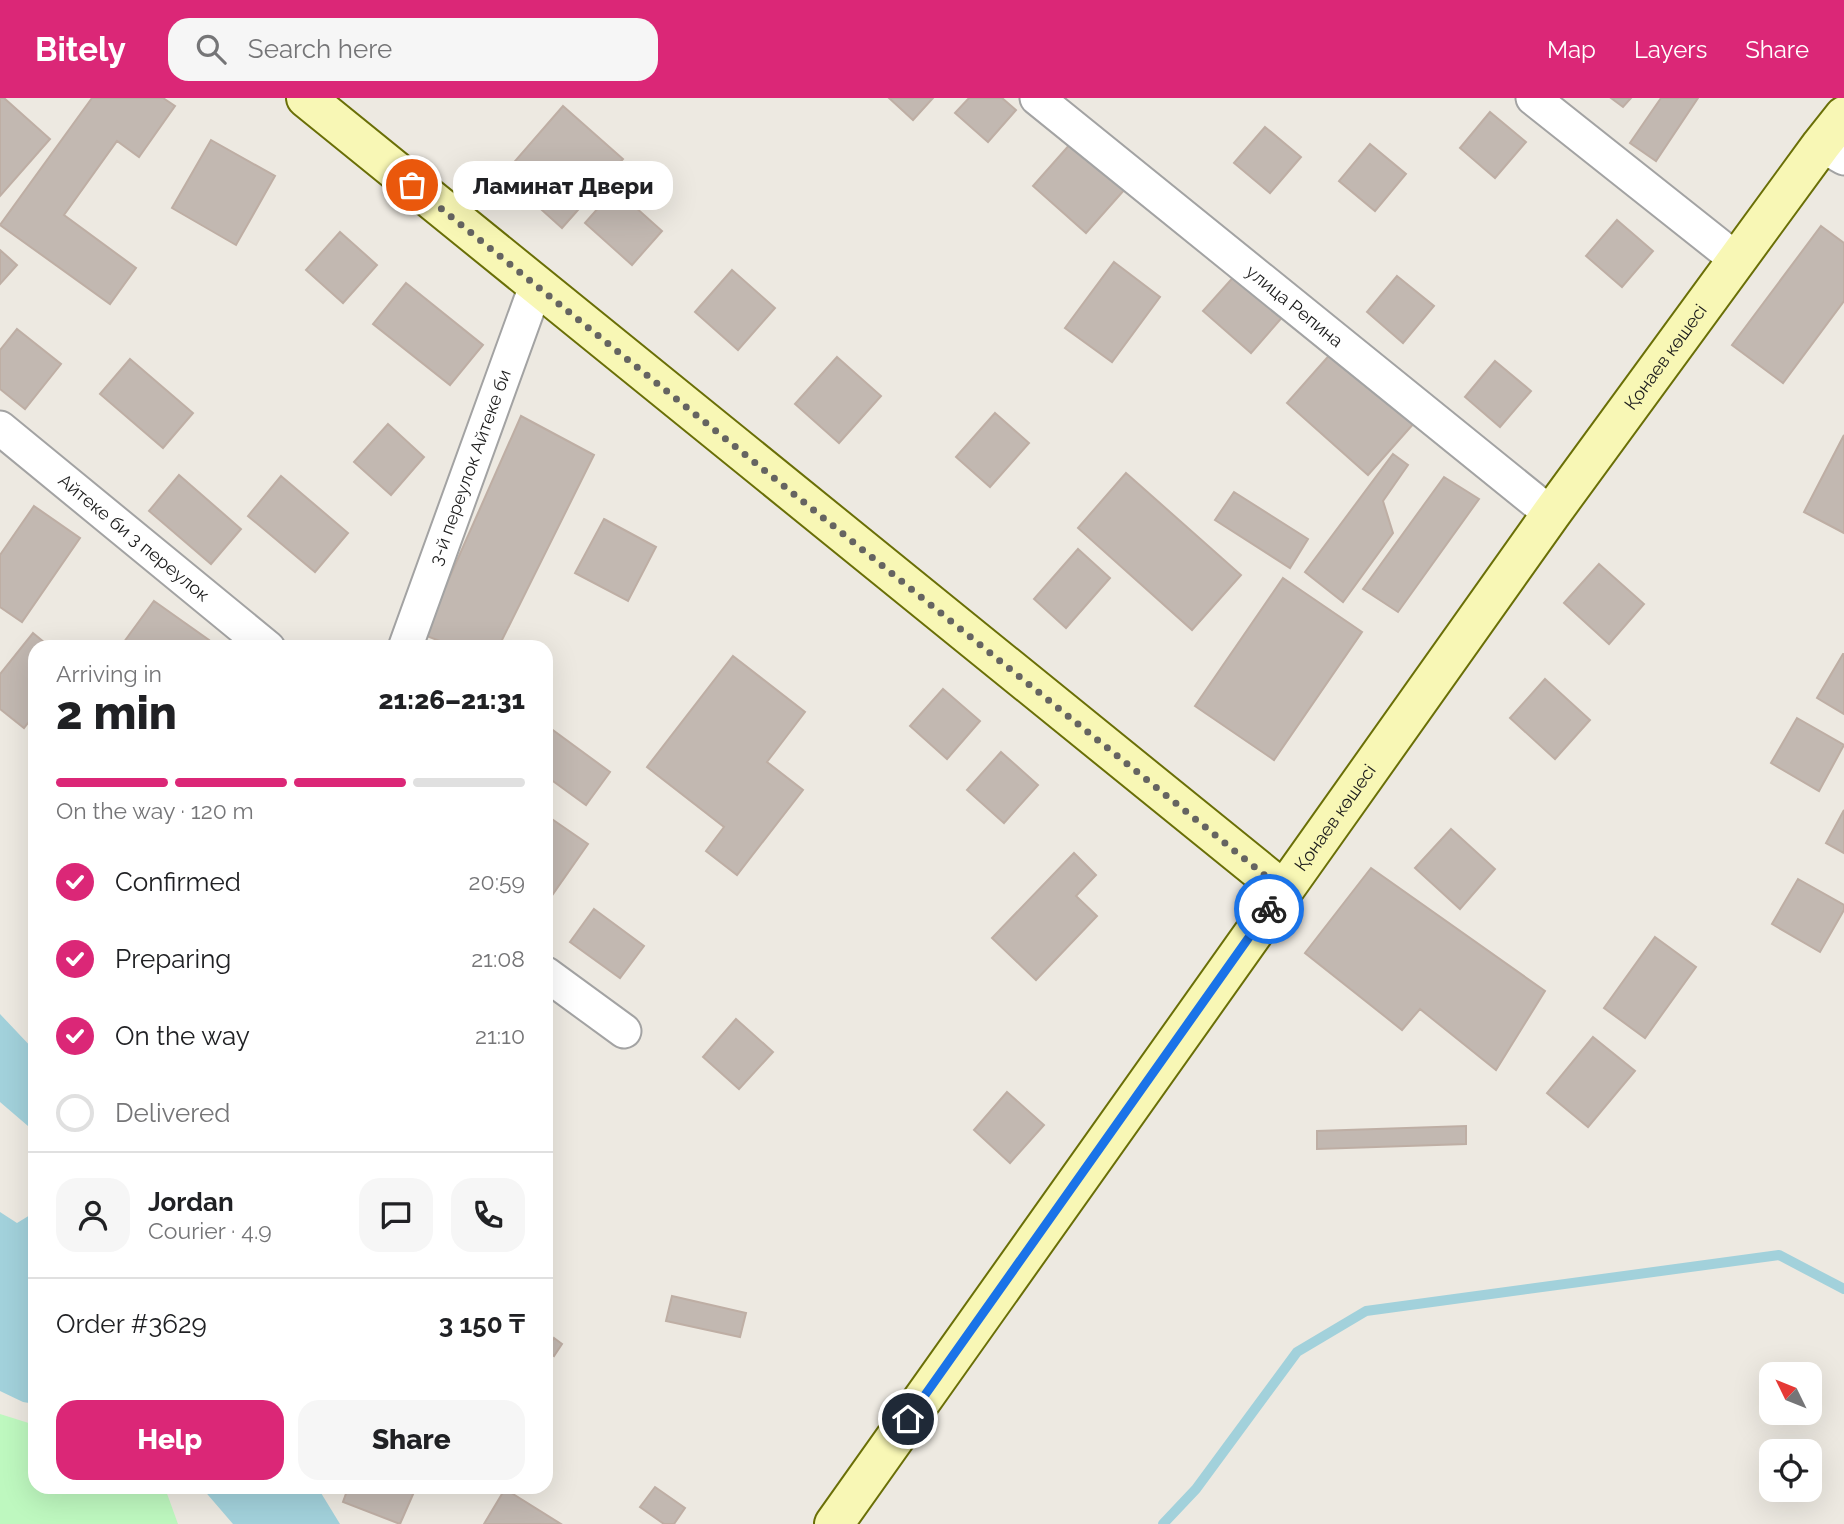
<!DOCTYPE html>
<meta charset="utf-8">
<style>
body{margin:0;font-family:Raleway,sans-serif;background:#f6f6f6;color:#202124;height:100vh;display:flex;flex-direction:column;font-size:26px;white-space:nowrap}
*{box-sizing:border-box;margin:0}
p{font-size:23px;color:#757577}
.icon{flex:none;width:38px;height:38px;fill:none;stroke:currentColor;stroke-width:2;stroke-linecap:round;stroke-linejoin:round}
.map{position:relative;flex:1;overflow:hidden}
.drawer{position:absolute;left:28px;top:542px;width:525px;height:854px;display:flex;flex-direction:column;background:#fff;border-radius:21px;box-shadow:0 7px 28px #0002}
.drawer>*{flex:none}
.needle{width:46px;rotate:313deg}
.fabs{position:absolute;left:1759px;top:1264px;display:grid;gap:14px}
.fabs a{display:grid;place-items:center;width:63px;height:63px;border-radius:14px;background:#fff;box-shadow:0 7px 28px #0002;font-size:35px}
.pin{position:absolute;display:grid;place-items:center;width:60px;height:60px;color:#fff;margin:-30px;border:4px solid #fff;border-radius:50%;box-shadow:0 2px 7px #0007}
.courier{position:absolute;display:grid;place-items:center;width:70px;height:70px;margin:-35px;border:5px solid #1a73e8;border-radius:50%;background:#fff;color:#222;box-shadow:0 2px 9px #0007}
.bubble{position:absolute;height:49px;border-radius:21px;background:#fff;box-shadow:0 7px 28px #0002;font-size:23px;font-weight:800;line-height:49px;text-align:center}
.overview em{font-style:normal;font-weight:800}
.overview div{display:flex;flex-direction:column-reverse}
.overview{display:flex;align-items:center;justify-content:space-between;height:119px;padding:0 28px}
h1{font-size:46px;font-weight:800;line-height:52px}
.bar{display:grid;grid-template-columns:repeat(4,1fr);gap:10px 7px;align-content:center;height:84px;padding:0 28px}
.bar i{height:9px;border-radius:5px;background:#e0e0e0}
.bar .on{background:#db2777}
.bar p{grid-column:span 4}
.line{display:flex;align-items:center;gap:18px;padding:0 28px;border-top:2px solid #e0e0e0}
.line div{flex:1}
.round{display:grid;place-items:center;flex:none;width:74px;height:74px;border-radius:21px;background:#f6f6f6}
ol{padding:0 28px;list-style:none}
li{display:flex;align-items:center;gap:21px;height:77px}
li p{margin-inline-start:auto}
li .icon{padding:7px;border-radius:50%;background:#db2777;color:#fff;stroke-width:4}
li:last-child{color:#757577}
li i{width:38px;height:38px;border:4px solid #e0e0e0;border-radius:50%}
.primary-button{display:flex;gap:14px;margin-top:auto;padding:14px 28px}
.primary-button a{flex:1;height:80px;border-radius:21px;background:#db2777;color:#fff;font-size:28px;font-weight:800;line-height:80px;text-align:center}
.primary-button a+a{background:#f6f6f6;color:#202124}
header{display:flex;align-items:center;gap:42px;box-sizing:border-box;height:98px;padding:0 35px;background:#db2777;color:#fff}
header strong{font-size:33px}
nav{display:flex;gap:38px;margin-inline-start:auto;font-size:24px}
.search{width:490px;height:63px;background:#f6f6f6;display:flex;align-items:center;gap:18px;box-sizing:border-box;padding:0 24px;border-radius:21px;color:#757577;font-size:26px}
.map>svg:first-child{display:block}
.park{fill:#bef8bf}
.water{fill:#a2d1db}
.lines{fill:none;stroke-linecap:round;stroke-linejoin:round}
.stream{stroke:#a2d1db;stroke-width:10}
.building{fill:#c2b8b1;stroke:#beaea4;stroke-width:2}
.minor-casing{stroke:#a3a3a3;stroke-width:37}
.secondary-casing{stroke:#6a6f07;stroke-width:42}
.minor{stroke:#fff;stroke-width:33}
.secondary{stroke:#f8f7b5;stroke-width:38}
.done{stroke:#656461;stroke-width:7;stroke-dasharray:0 12.6}
.route{stroke:#1a73e8;stroke-width:9}
.labels{text-anchor:middle;stroke-width:5;stroke-linejoin:round;paint-order:stroke}
.street-label{font-size:18px;fill:#1c1c1c;stroke:#fff}
</style>
<header>
<strong>Bitely</strong>
<div class="search"><svg class="icon" aria-label="search" viewBox="0 0 24 24"><circle cx="10" cy="10" r="6"/><path d="M15 15l6 6"/></svg>Search here</div>
<nav><a>Map</a><a>Layers</a><a>Share</a></nav>
</header>
<div class="map">
<svg width="1844" height="1426" viewBox="0 0 1844 1426">
<rect width="100%" height="100%" fill="#ede9e1"/>
<path class="park" d="M0,1316l35,11v63h130l13,36h-178z"/>
<path class="water" d="M0,916l35,37v81l-35,-30z
M0,1114l17,11 18,-11v192l-12,-2 -23,-11z
M202,1390h116l22,36h-107z"/>
<g class="lines">
<path class="stream" d="M1163,1426l33,-35 101,-137 69,-41 413,-56 65,34"/>
</g>
<path class="building" d="M0,0h4l46,41 -50,57z
M92,0h71l12,8 -36,51 -22,-16 -53,74 72,53 -26,36 -110,-79z
M889,0h44l-20,22z
M969,0h33l14,12 -28,32 -33,-29z
M1611,0h20l-8,9z
M1661,0h37l-42,63 -26,-18z
M563,8l60,53 -61,69 -59,-53z
M1490,14l36,30 -31,36 -35,-30z
M1265,29l36,30 -31,36 -36,-30z
M211,42l64,36 -39,69 -64,-37z
M1072,44l53,47 -39,44 -53,-47z
M1370,46l36,30 -31,37 -36,-30z
M615,91l47,42 -30,34 -47,-42z
M1617,122l36,31 -31,36 -36,-31z
M1821,128l23,17v58l-61,82 -51,-38z
M340,134l37,33 -34,38 -37,-33z
M0,152l17,15 -17,19z
M1114,164l46,35 -48,65 -47,-34z
M732,172l43,38 -37,42 -43,-38z
M1238,174l47,42 -34,39 -48,-42z
M1397,178l37,30 -31,37 -36,-31z
M406,185l77,62 -33,40 -77,-61z
M17,231l44,35 -36,45 -25,-20v-39z
M1334,252l81,72 -47,53 -81,-72z
M837,259l44,39 -42,47 -44,-39z
M130,261l63,54 -30,35 -63,-54z
M1495,263l36,30 -31,36 -35,-30z
M995,315l34,30 -39,44 -34,-30z
M521,318l73,39 -96,193h-40l-34,-13z
M388,326l36,33 -33,38 -37,-33z
M1844,337v98l-40,-21z
M1393,356l15,11 -25,36 10,32 -50,69 -38,-30z
M1126,375l115,102 -49,55 -114,-102z
M179,377l62,54 -30,35 -62,-53z
M281,378l67,57 -33,39 -67,-56z
M1444,379l35,22 -81,113 -35,-23z
M1234,394l74,47 -18,29 -75,-48z
M34,408l46,32 -58,84 -22,-15v-52z
M604,421l52,28 -28,54 -53,-28z
M1078,451l32,29 -44,50 -32,-29z
M1599,466l45,40 -35,40 -45,-41z
M1283,480l79,54 -88,128 -79,-54z
M154,503l55,39 -6,8 -82,-2z
M33,535l18,15h-16v66l-11,14 -24,-19v-35z
M1843,556h1v60l-27,-16z
M733,558l72,56 -38,50 36,28 -66,85 -31,-24 18,-24 -77,-60z
M1545,581l45,41 -35,39 -45,-41z
M943,591l37,32 -33,38 -37,-33z
M1797,620l47,27 -25,46 -48,-28z
M546,627l64,47 -24,33 -40,-29z
M1001,654l37,33 -34,38 -37,-33z
M1844,712v43l-18,-10z
M546,717l42,29 -42,60z
M1451,731l44,40 -35,40 -45,-41z
M1074,755l22,22 -20,21 21,20 -61,64 -44,-42z
M1371,770l174,123 -49,79 -76,-61 -18,21 -97,-77z
M1798,781l46,26v5l-24,42 -48,-28z
M594,811l50,37 -24,32 -50,-36z
M1655,839l41,30 -51,71 -41,-30z
M736,921l37,33 -34,37 -36,-32z
M1593,939l42,34 -47,56 -41,-34z
M1007,994l37,33 -34,38 -36,-33z
M1466,1028v18l-149,5v-18z
M672,1198l74,17 -6,24 -74,-16z
M554,1240l8,6 -8,12 -8,-6z
M655,1389l30,21 -11,16h-10l-24,-17z
M348,1390h55l11,4 -14,32 -57,-22z
M505,1391l56,35h-77z"/>
<g class="lines">
<g class="minor-casing">
<g id="minor">
<path id="s1" d="M1037,0l514,416"/>
<path d="M1533,0l204,162"/>
<path d="M1821,47l23,13"/>
<path id="s2" d="M0,330l268,220"/>
<path id="s3" d="M405,550l131,-362"/>
<path d="M546,876l78,57"/>
</g>
</g>
<g class="secondary-casing">
<g id="secondary">
<path d="M306,0l977,792"/>
<path id="s4" d="M834,1426l717,-1010 270,-369 23,-29"/>
</g>
</g>
<use href="#minor" class="minor"/>
<use href="#secondary" class="secondary"/>
</g>
<g class="lines">
<path class="done" d="M412,87l871,705 -14,19"/>
<path class="route" d="M908,1321l361,-510"/>
</g>
<g class="labels">
<g class="street-label">
<text dy="6" stroke="none"><textPath href="#s1" startOffset="331">улица Репина</textPath></text>
<text dy="6" stroke="none"><textPath href="#s4" startOffset="1433">Қонаев көшесі</textPath></text>
<text dy="6" stroke="none"><textPath href="#s3" startOffset="192">3-й переулок Айтеке би</textPath></text>
<text dy="6" stroke="none"><textPath href="#s2" startOffset="173">Айтеке би 3 переулок</textPath></text>
<text dy="6" stroke="none"><textPath href="#s4" startOffset="866">Қонаев көшесі</textPath></text>
</g>
</g>
</svg>
<div class="fabs">
<a><svg class="needle" viewBox="-14 -14 28 28"><path d="M0-13l5 13h-10z" fill="#e53935"/><path d="M0 13l5-13h-10z" fill="#757577"/></svg></a>
<a><svg class="icon" aria-label="locate" viewBox="0 0 24 24"><circle cx="12" cy="12" r="6"/><path d="M12 2v4M12 18v4M2 12h4M18 12h4"/></svg></a>
</div>
<div class="pin" style="left:412px;top:87px;background:#ea580c"><svg class="icon" aria-label="bag" viewBox="0 0 24 24"><path d="M5 8h14l-1 12H6zM9 8a3 3 0 0 1 6 0"/></svg></div>
<div class="pin" style="left:908px;top:1321px;background:#1f2937"><svg class="icon" aria-label="home" viewBox="0 0 24 24"><path d="M3 11l9-7 9 7M6 9v11h12V9"/></svg></div>
<div class="courier" style="left:1269px;top:811px"><svg class="icon" aria-label="bike" viewBox="0 0 24 24"><circle cx="6" cy="16" r="4"/><circle cx="18" cy="16" r="4"/><path d="M6 16l4-8h5l3 8M10 8l3 8H6M13 5h3"/></svg></div>
<div class="bubble" style="left:453px;top:63px;width:220px">Ламинат Двери</div>
<section class="drawer">
<div class="overview"><div><h1>2 min</h1><p>Arriving in</p></div><em>21:26–21:31</em></div>
<div class="bar"><i class="on"></i><i class="on"></i><i class="on"></i><i></i><p>On the way · 120 m</p></div>
<ol>
<li><svg class="icon" aria-label="check" viewBox="0 0 24 24"><path d="M5 12l5 5 9-10"/></svg>Confirmed<p>20:59</p></li>
<li><svg class="icon" aria-label="check" viewBox="0 0 24 24"><path d="M5 12l5 5 9-10"/></svg>Preparing<p>21:08</p></li>
<li><svg class="icon" aria-label="check" viewBox="0 0 24 24"><path d="M5 12l5 5 9-10"/></svg>On the way<p>21:10</p></li>
<li><i></i>Delivered</li>
</ol>
<div class="line" style="height:126px"><a class="round"><svg class="icon" aria-label="person" viewBox="0 0 24 24"><circle cx="12" cy="8" r="4"/><path d="M4 21q1-7 8-7t8 7"/></svg></a><div><b>Jordan</b><p>Courier · 4.9</p></div><a class="round"><svg class="icon" aria-label="chat" viewBox="0 0 24 24"><path d="M4 5h16v11H9l-5 4z"/></svg></a><a class="round"><svg class="icon" aria-label="phone" viewBox="0 0 24 24"><path d="M5 4h4l2 5-3 2q2 4 5 5l2-3 5 2v4C11 20 4 13 5 4z"/></svg></a></div>
<div class="line" style="height:91px"><div>Order #3629</div><b>3 150 ₸</b></div>
<div class="primary-button"><a>Help</a><a>Share</a></div>
</section>
</div>
